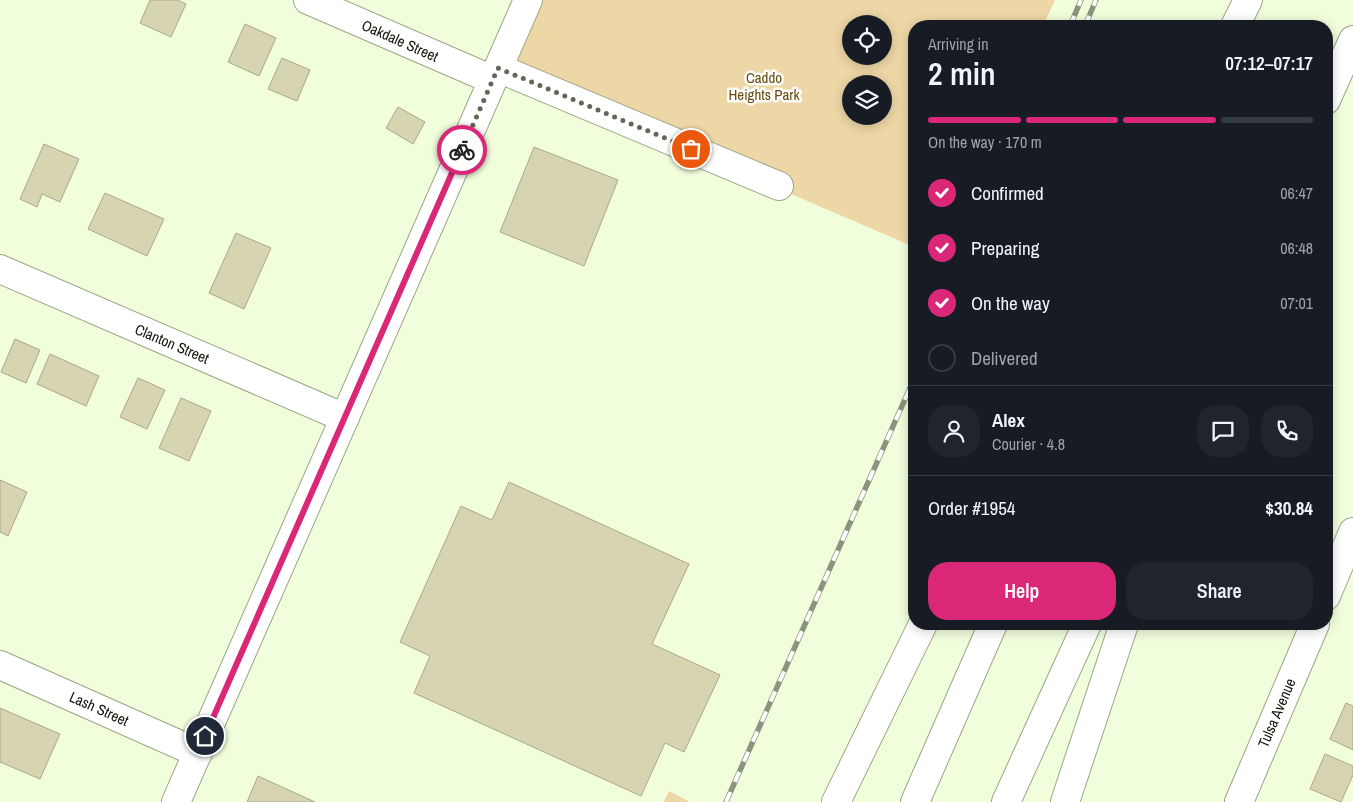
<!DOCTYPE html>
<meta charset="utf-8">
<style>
body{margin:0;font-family:"Archivo Narrow",sans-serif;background:#20242c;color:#f1f3f6;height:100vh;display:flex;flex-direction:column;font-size:19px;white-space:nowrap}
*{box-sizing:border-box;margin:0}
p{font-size:16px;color:#9ea1a6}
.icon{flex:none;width:28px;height:28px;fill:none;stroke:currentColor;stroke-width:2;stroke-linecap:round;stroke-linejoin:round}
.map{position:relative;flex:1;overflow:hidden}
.panel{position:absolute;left:908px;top:20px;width:425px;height:610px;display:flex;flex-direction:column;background:#171b24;border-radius:20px;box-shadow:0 2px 12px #0003}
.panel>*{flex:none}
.fabs{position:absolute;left:842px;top:15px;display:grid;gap:10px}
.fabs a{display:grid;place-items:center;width:50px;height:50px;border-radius:50%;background:#171b24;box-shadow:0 2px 12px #0003;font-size:25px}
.pin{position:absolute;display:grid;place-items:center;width:42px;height:42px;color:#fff;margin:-21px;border:2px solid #fff;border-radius:50%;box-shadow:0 1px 5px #0007}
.courier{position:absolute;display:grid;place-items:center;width:50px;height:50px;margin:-25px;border:4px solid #db2777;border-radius:50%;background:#fff;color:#222;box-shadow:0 1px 6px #0007}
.summary em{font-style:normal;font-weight:600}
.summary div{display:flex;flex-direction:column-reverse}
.summary{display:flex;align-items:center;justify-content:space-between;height:85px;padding:0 20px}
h1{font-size:32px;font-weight:600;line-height:38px}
.bar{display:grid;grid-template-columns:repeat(4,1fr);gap:8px 5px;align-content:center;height:60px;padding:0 20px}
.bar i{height:6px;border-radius:4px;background:#363941}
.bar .on{background:#db2777}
.bar p{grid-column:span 4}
.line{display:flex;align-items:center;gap:12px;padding:0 20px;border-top:1px solid #363941}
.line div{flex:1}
.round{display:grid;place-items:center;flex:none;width:52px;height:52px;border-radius:20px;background:#20242c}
ol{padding:0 20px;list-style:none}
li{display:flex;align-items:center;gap:15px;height:55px}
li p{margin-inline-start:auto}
li .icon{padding:5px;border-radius:50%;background:#db2777;color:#fff;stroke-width:4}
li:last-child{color:#9ea1a6}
li i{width:28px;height:28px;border:2px solid #363941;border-radius:50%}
.primary-button{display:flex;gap:10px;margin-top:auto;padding:10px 20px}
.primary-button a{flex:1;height:58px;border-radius:20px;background:#db2777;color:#fff;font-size:20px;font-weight:600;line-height:58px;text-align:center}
.primary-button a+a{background:#20242c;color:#f1f3f6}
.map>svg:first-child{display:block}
.green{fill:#eed7a6;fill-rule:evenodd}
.building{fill:#d6d4b1;stroke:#aaa886}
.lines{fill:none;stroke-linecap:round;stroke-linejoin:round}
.minor-casing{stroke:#9aa686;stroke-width:30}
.highway-casing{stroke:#9aa686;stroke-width:30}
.minor{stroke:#fff;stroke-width:28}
.highway{stroke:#fff;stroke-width:28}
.rail-casing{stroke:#8b947c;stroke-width:5.5}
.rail{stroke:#fff;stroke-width:4;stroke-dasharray:11;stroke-linecap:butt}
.done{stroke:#616855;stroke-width:5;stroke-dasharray:0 9}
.route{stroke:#db2777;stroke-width:6}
.labels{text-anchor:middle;stroke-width:5;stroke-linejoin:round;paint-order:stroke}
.street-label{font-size:15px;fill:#13180c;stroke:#fff}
.park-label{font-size:15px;fill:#654c0e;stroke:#fff}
</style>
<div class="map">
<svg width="1353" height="802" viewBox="0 0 1353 802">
<rect width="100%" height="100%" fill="#f1fedc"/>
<path class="green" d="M528,0h527l-12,26h-129v221l-416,-179zM851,24h33v32h-33zM851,84h33v32h-33z
M669,791l21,11h-26z"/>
<path class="building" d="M150,0h28l8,4 -15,33 -31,-14z
M245,24l31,14 -17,38 -31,-14z
M282,58l28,12 -13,31 -29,-12z
M398,107l27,15 -12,22 -27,-16z
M44,144l35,15 -19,43 -18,-8 -5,13 -17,-8z
M534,147l84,33 -34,86 -84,-34z
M105,193l59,26 -17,37 -59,-27z
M236,233l35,15 -27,61 -35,-16z
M15,339l25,11 -14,33 -25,-11z
M50,354l49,22 -13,30 -49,-22z
M138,378l27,12 -18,39 -27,-12z
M181,398l30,13 -22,50 -30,-13z
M0,480l27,12 -19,44 -8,-4z
M509,482l180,82 -37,80 68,31 -36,77 -19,-9 -24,53 -227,-103 16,-37 -30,-14 61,-136 31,14z
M1346,703l7,3v44l-23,-11z
M0,708l60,26 -20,45 -40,-17z
M1325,754l28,12v9l-12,27 -31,-13z
M258,776l57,26h-68z"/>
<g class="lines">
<g class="minor-casing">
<path id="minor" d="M308,0l185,80
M498,68l281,118
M0,269l345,149
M1326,596l27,-64
M0,665l198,88
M176,802l352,-802
M1239,802l76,-178"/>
</g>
<g class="highway-casing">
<path id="highway" d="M1235,26l13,-26
M1326,100l27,-60
M836,802l87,-178
M915,802l78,-178
M1006,802l81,-178
M1065,802l59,-178"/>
</g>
<use href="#minor" class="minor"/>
<use href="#highway" class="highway"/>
<g class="rail-casing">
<path id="rail" d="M1070,26l11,-26
M1085,26l11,-26
M726,802l188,-423"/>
</g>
<use href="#rail" class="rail"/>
</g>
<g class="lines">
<path class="done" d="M462,150l36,-82 193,81"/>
<path class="route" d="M205,736l257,-586"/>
</g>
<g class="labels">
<g class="street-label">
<text transform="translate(400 41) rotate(24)" y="5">Oakdale Street</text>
<text transform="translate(172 344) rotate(23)" y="5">Clanton Street</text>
<text transform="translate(99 709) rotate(24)" y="5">Lash Street</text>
<text transform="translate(1277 713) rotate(-67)" y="5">Tulsa Avenue</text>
</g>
<g class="park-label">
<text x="764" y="83">Caddo<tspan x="764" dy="17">Heights Park</tspan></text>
</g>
</g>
</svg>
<div class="fabs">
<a><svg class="icon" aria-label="locate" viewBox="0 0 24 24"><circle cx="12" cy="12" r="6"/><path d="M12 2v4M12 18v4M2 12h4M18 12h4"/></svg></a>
<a><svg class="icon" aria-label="layers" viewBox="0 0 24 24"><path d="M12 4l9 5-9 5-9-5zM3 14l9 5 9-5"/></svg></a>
</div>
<div class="pin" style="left:691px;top:149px;background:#ea580c"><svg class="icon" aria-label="bag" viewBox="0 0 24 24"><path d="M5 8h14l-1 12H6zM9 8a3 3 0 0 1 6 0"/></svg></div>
<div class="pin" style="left:205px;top:736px;background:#1f2937"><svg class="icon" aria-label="home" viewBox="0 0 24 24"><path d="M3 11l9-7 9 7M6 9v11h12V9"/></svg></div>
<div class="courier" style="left:462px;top:150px"><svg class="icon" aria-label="bike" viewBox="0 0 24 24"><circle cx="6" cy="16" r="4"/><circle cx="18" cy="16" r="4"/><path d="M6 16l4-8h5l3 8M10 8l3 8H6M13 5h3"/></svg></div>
<section class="panel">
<div class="summary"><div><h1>2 min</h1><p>Arriving in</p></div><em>07:12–07:17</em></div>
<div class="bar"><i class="on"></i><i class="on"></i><i class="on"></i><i></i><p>On the way · 170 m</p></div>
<ol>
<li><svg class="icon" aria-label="check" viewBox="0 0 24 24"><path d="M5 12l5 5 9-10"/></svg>Confirmed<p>06:47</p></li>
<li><svg class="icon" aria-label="check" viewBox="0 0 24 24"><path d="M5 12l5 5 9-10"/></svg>Preparing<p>06:48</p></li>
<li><svg class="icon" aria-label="check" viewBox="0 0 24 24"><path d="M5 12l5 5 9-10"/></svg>On the way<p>07:01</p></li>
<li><i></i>Delivered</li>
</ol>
<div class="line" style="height:90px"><a class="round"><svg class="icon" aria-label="person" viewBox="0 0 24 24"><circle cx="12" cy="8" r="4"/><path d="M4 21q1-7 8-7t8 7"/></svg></a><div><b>Alex</b><p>Courier · 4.8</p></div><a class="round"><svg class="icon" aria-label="chat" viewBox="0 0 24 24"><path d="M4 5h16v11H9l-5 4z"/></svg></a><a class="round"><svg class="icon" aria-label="phone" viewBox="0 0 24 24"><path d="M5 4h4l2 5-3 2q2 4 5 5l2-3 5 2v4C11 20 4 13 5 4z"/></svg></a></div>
<div class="line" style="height:65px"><div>Order #1954</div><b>$30.84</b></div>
<div class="primary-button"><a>Help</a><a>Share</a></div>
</section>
</div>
